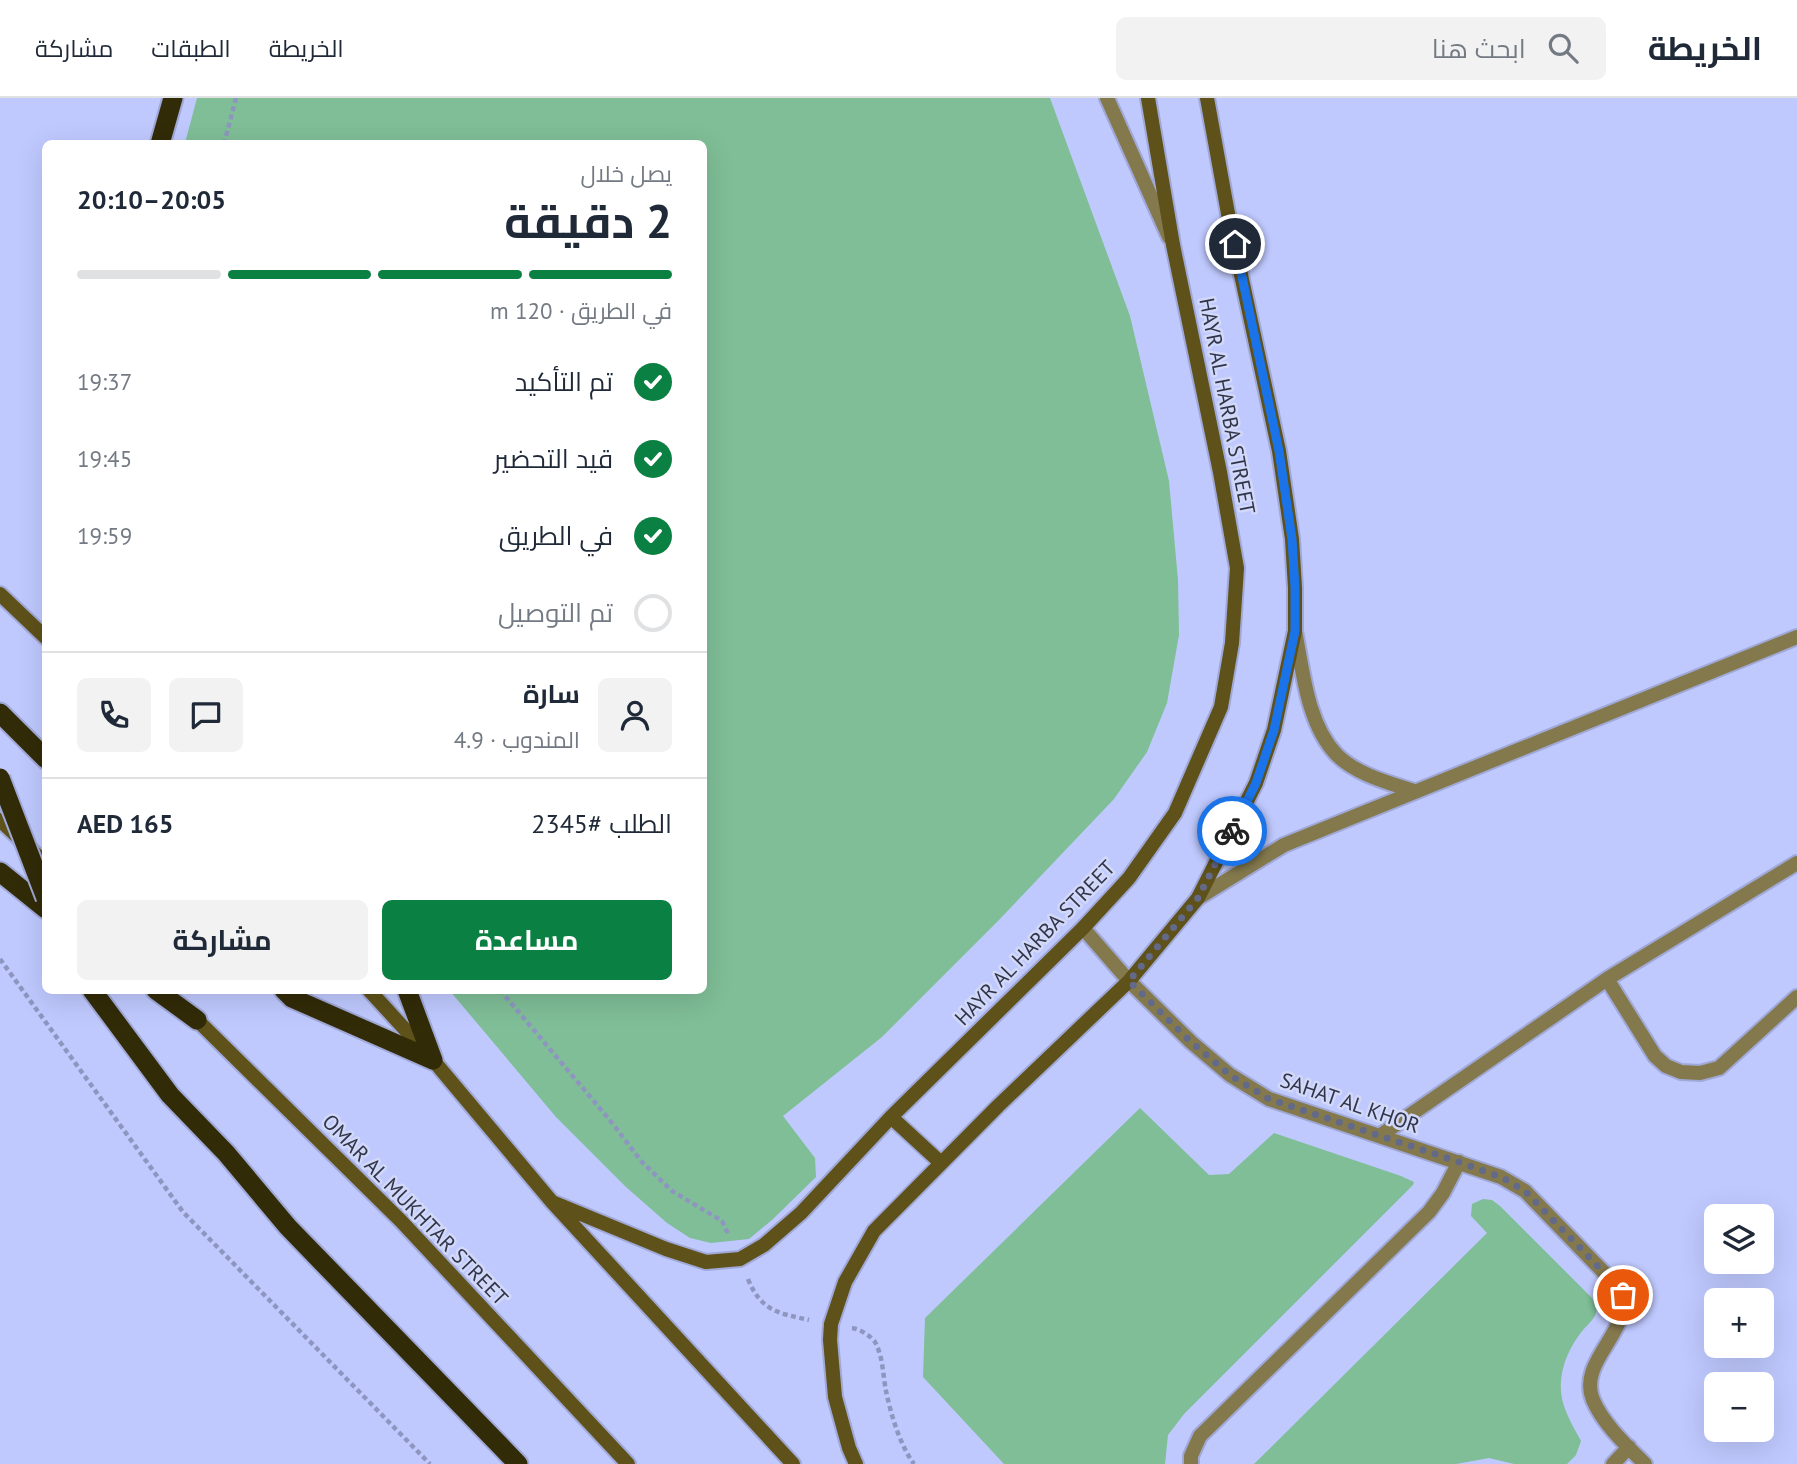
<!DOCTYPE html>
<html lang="ar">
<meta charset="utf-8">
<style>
body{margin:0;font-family:"PT Sans",Cairo,sans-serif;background:#f2f2f3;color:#1f2937;direction:rtl;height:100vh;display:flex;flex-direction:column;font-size:26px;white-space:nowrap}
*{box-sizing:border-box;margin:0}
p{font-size:23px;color:#747a83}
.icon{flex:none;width:38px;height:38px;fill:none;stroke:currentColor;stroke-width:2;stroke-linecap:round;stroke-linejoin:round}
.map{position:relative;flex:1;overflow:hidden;direction:ltr}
.panel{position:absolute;left:42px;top:42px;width:665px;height:854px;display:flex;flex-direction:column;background:#fff;border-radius:10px;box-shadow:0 7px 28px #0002;direction:rtl}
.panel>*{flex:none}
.fabs{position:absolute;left:1704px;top:1106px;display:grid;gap:14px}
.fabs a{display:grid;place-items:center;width:70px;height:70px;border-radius:10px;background:#fff;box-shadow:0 7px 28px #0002;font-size:35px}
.pin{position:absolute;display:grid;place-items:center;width:60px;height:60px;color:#fff;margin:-30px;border:4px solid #fff;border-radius:50%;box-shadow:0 2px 7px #0007}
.courier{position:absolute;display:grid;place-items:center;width:70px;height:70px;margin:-35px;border:5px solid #1a73e8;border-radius:50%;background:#fff;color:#222;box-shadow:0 2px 9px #0007}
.overview em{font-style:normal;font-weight:700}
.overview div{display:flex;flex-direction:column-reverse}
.overview{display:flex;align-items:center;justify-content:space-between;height:119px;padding:0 35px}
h1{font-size:46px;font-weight:700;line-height:52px}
.bar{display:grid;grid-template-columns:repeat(4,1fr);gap:10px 7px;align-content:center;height:84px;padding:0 35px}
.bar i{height:9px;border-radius:5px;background:#e0e1e3}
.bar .current{background:#0b8043}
.bar p{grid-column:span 4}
.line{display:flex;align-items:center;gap:18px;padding:0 35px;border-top:2px solid #e0e1e3}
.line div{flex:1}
.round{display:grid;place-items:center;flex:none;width:74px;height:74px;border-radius:10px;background:#f2f2f3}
ol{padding:0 35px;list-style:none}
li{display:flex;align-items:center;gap:21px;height:77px}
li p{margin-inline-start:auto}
li .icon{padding:7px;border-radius:50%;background:#0b8043;color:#fff;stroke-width:4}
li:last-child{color:#747a83}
li i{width:38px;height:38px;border:4px solid #e0e1e3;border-radius:50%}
.cta{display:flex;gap:14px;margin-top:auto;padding:14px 35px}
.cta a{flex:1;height:80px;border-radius:10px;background:#0b8043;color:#fff;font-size:28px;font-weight:700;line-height:80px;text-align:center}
.cta a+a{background:#f2f2f3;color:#1f2937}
header{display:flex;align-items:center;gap:42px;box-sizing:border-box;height:98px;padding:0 35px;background:#fff;border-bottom:2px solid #e0e1e3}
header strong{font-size:33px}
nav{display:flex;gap:38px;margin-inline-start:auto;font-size:24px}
.search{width:490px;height:63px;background:#f2f2f3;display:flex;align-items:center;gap:18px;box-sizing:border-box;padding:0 24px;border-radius:10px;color:#747a83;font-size:26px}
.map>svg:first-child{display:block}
.green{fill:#7fbe97}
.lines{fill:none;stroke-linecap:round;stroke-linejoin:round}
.service-casing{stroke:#a0a8d6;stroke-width:18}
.minor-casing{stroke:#a0a8d6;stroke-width:18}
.secondary-casing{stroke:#a0a8d6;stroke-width:18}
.trunk-casing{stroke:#a0a8d6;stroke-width:23}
.path{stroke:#8e96c0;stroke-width:4.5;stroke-dasharray:5 3.5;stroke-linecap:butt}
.service{stroke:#84794d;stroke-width:14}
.minor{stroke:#84794d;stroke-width:14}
.secondary{stroke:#5e5119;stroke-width:14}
.trunk{stroke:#322b08;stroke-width:19}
.trunk-bridge-casing{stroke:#a0a8d6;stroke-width:23;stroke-linecap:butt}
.trunk-bridge{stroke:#322b08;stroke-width:19}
.done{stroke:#636989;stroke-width:7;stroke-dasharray:0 12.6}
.route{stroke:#1a73e8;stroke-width:9}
.labels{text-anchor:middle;stroke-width:5;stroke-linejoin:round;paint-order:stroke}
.street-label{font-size:21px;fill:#31354a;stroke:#d1d8f8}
</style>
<header>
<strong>الخريطة</strong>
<div class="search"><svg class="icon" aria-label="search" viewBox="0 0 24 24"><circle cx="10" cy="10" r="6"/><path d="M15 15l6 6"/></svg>ابحث هنا</div>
<nav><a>الخريطة</a><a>الطبقات</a><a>مشاركة</a></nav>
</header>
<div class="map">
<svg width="1797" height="1366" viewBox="0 0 1797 1366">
<rect width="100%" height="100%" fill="#bfc9fe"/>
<path class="green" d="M197,0h853l80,218 39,165 9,99 1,55 -12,68 -20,49 -33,47 -116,122 -116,116 -99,79 32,42 1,19 -44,43 -23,19 -38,4 -21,-5 -23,-15 -41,-36 -70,-70 -106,-126 254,-1v-846l-519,-1z
M1140,1010l69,67 20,-1 45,-41 127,43 13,6 -1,3 -229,229 -16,21 -3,29h-161l-81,-87 2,-59z
M1483,1101l9,1 8,6 96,96c3,14 -4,18 -13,28 -17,21 -28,49 -19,76 4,12 11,24 17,35l-5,14 -9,9h-53l-25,-6 -33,6h-202l233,-231 -16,-17 1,-12z"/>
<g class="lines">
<g class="service-casing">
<path id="service" d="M1107,0l62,139
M1607,881l48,77 11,10 15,6 19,1 19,-5 78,-71
M1381,1037l226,-156 190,-116"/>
</g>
<g class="minor-casing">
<path id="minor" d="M1295,533c8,40 12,92 41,123 19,20 53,29 78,37
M1198,800l86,-53 513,-208
M1083,830l46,53 62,61 39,33 39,24 232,78 24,14 94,97c20,40 -43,71 -26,112 10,24 34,46 52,64
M1191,1366v-8l9,-20 229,-224 14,-19 16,-31
M1613,1366l16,-17"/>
</g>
<g class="secondary-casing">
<path id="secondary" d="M0,496l46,44
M0,722l46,44
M369,892l64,70 119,142 241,262
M191,916l210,207 227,243
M891,1019l50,46
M552,1104l114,47 40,13 34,-3 24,-14 37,-32 90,-96 192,-189 46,-50 46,-65 46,-106 11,-64 5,-75 -17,-96 -47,-227 -25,-147
M856,1366l-7,-16 -14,-51 -5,-57 1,-16 14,-42 29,-51 124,-125 131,-125 69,-83 58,-115 18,-53 21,-99v-43l-3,-49 -13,-88 -50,-232 -22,-121"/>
</g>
<g class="trunk-casing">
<path id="trunk" d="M160,46l13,-46
M0,615l46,46
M0,774l46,37
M92,892l78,105 56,58 62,74 230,237
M156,892l41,30
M284,892l8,8 141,62
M407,892l26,70"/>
</g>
<path class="path" d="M224,46l12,-46
M0,861l183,253 247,252
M500,892l109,129 33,43 30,29 50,30 7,15
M748,1181c13,32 30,34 61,41
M852,1230c8,1 19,8 23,14 8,14 8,34 11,49 5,24 14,54 28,73"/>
<use href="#service" class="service"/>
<use href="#minor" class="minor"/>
<use href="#secondary" class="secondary"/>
<use href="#trunk" class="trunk"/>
<g class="trunk-bridge-casing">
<path id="trunk-bridge" d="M0,680l46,120"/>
</g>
<use href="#trunk-bridge" class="trunk-bridge"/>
</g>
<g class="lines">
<path class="done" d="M1232,733l-34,67 -69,83 62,61 39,33 39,24 190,63 42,15 24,14 94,97 4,7"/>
<path class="route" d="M1232,733l24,-48 18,-53 21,-99v-43l-3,-49 -13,-88 -44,-207"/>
</g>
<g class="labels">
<g class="street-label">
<text transform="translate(1227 308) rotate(79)" y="7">HAYR AL HARBA STREET</text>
<text transform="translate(1035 845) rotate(-46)" y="7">HAYR AL HARBA STREET</text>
<text transform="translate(1350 1005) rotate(19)" y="7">SAHAT AL KHOR</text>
<text transform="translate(415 1112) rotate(46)" y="7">OMAR AL MUKHTAR STREET</text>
</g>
</g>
</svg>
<div class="fabs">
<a><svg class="icon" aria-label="layers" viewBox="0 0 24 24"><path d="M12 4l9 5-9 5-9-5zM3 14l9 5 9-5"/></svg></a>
<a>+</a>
<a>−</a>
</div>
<div class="pin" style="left:1623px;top:1197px;background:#ea580c"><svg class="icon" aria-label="bag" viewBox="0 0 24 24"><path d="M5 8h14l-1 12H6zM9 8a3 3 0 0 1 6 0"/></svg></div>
<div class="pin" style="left:1235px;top:146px;background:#1f2937"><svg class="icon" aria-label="home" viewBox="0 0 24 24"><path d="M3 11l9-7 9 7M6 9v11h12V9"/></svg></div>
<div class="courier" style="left:1232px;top:733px"><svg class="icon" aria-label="bike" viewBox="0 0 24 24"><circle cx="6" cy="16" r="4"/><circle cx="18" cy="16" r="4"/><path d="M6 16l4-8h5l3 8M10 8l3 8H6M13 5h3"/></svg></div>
<section class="panel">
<div class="overview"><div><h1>2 دقيقة</h1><p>يصل خلال</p></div><em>20:05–20:10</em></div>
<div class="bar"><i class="current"></i><i class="current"></i><i class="current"></i><i></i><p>في الطريق · 120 m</p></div>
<ol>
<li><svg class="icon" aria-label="check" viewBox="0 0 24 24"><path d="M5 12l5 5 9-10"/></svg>تم التأكيد<p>19:37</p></li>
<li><svg class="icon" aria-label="check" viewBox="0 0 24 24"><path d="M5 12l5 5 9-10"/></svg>قيد التحضير<p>19:45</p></li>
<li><svg class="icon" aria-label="check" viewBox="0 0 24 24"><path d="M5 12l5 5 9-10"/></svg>في الطريق<p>19:59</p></li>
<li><i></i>تم التوصيل</li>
</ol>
<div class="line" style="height:126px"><a class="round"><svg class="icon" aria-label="person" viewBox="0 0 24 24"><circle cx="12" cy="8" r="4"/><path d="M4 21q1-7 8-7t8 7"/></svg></a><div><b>سارة</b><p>المندوب · 4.9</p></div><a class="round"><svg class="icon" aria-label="chat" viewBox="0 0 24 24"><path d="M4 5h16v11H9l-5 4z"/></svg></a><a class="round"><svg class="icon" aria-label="phone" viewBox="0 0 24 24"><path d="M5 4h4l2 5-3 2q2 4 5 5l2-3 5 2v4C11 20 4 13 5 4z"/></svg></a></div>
<div class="line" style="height:91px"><div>الطلب #2345</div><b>AED 165</b></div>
<div class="cta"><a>مساعدة</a><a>مشاركة</a></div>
</section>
</div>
